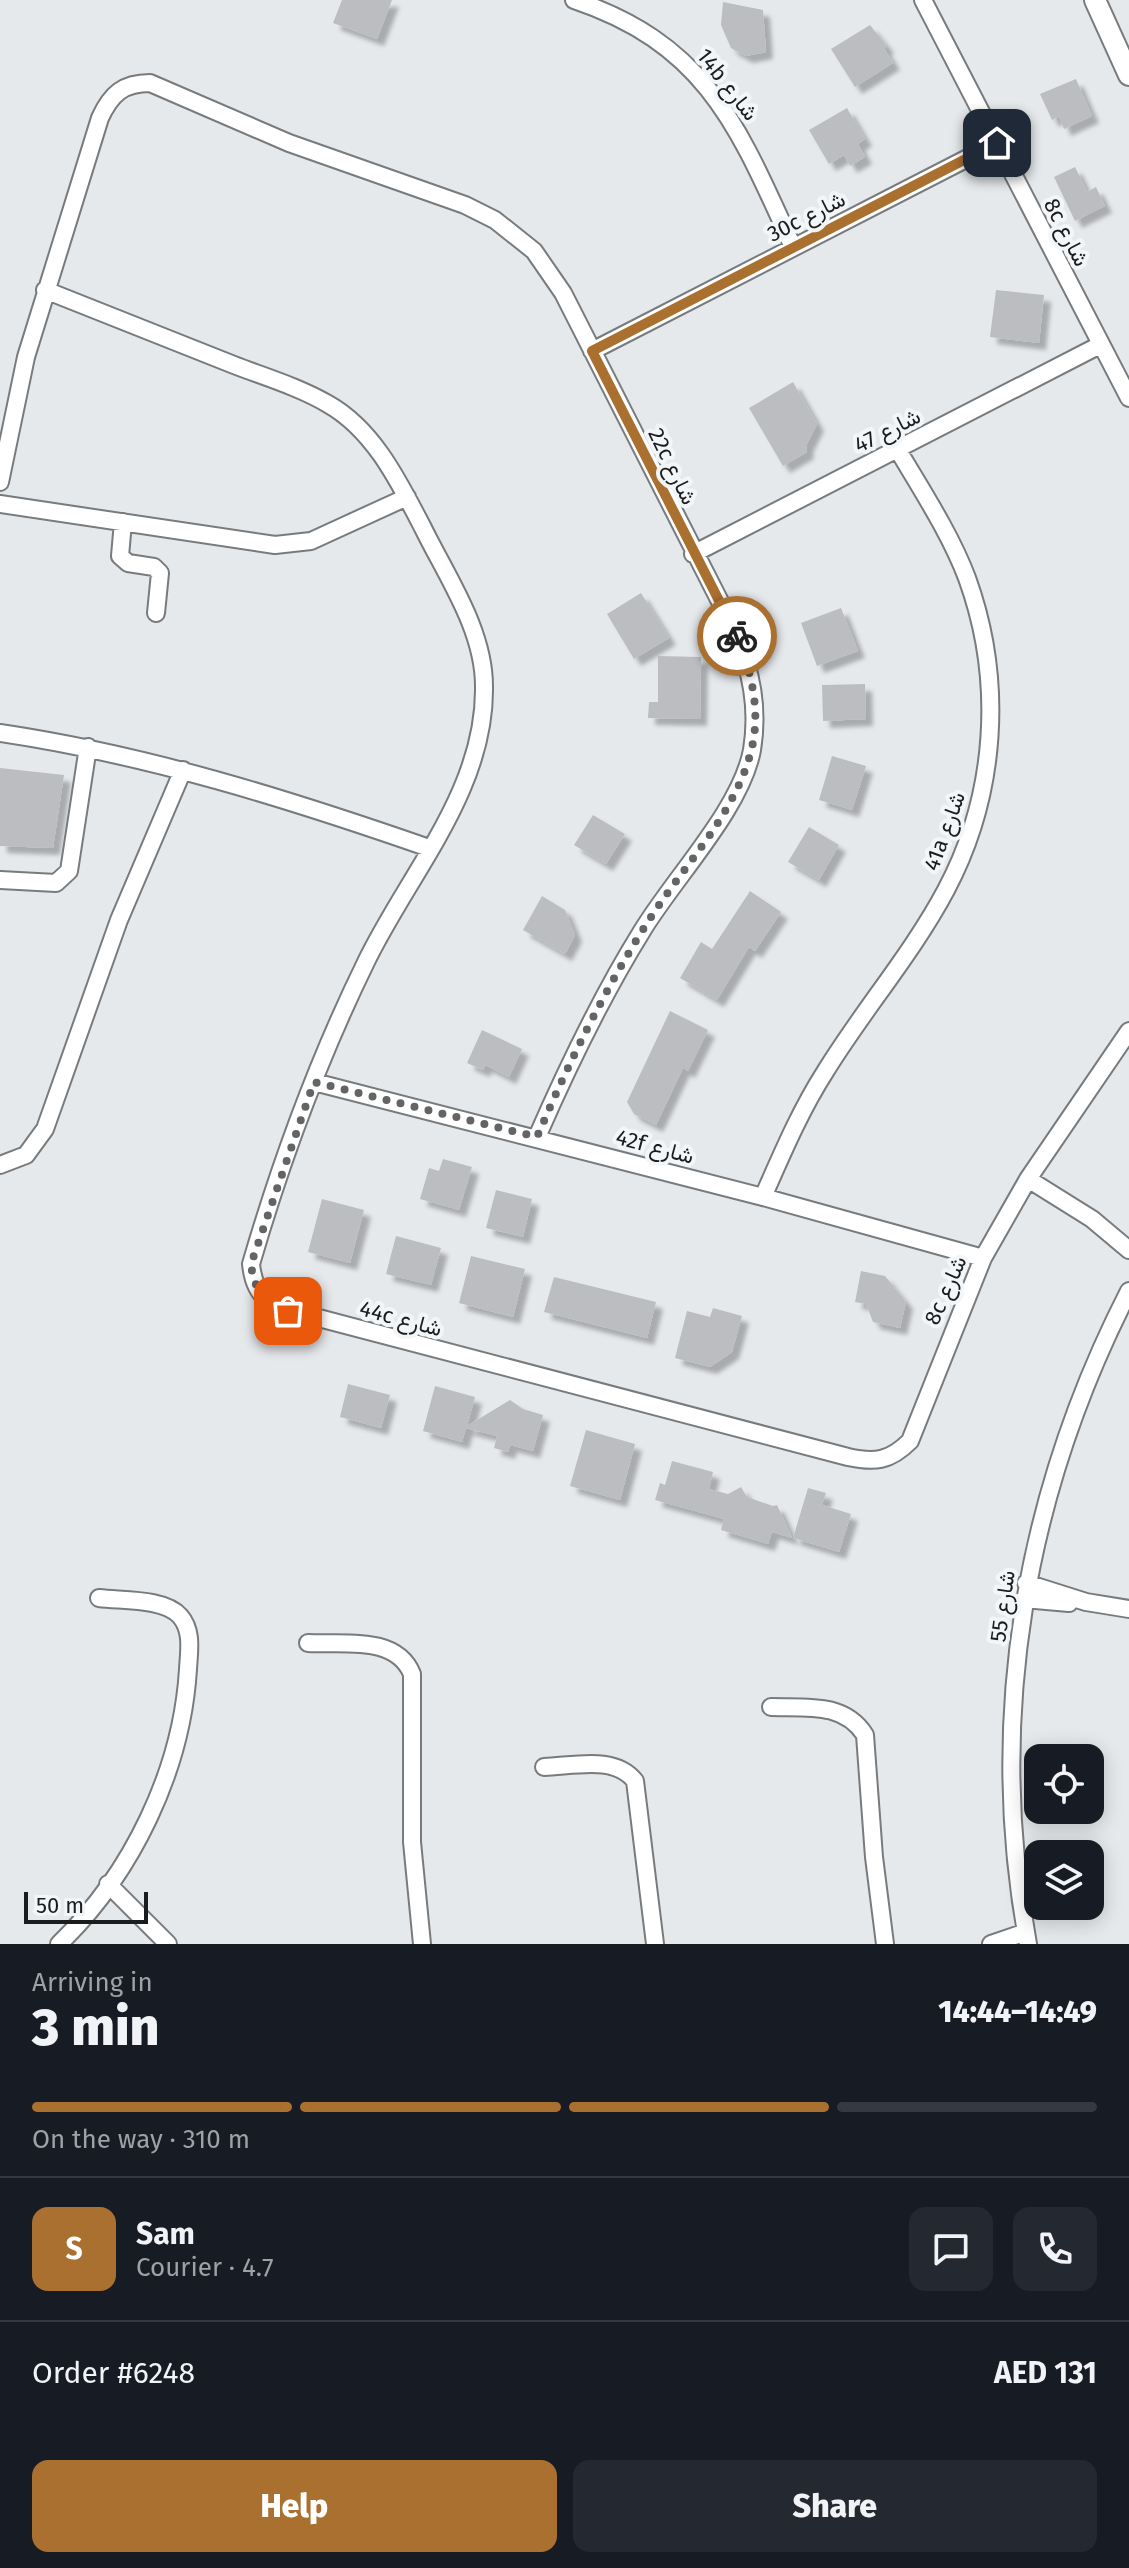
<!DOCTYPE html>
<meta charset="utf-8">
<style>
body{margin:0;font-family:"Fira Sans",Vazirmatn,sans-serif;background:#242831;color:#f1f3f6;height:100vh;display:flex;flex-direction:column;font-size:30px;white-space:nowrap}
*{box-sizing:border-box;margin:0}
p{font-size:26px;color:#9ea1a6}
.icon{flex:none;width:44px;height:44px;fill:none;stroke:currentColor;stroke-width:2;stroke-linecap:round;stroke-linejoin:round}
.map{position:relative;height:1944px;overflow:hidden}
.side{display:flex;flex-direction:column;background:#171b24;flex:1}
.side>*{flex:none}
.buttons{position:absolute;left:1024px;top:1744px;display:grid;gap:16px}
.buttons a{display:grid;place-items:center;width:80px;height:80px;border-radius:16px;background:#171b24;box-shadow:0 4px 20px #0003;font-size:40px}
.scale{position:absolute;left:24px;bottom:20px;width:124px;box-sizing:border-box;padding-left:8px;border:4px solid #1b1c1d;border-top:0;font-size:22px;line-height:28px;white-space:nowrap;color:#1b1c1d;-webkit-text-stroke:6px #f3f6f9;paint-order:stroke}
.pin{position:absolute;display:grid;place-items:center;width:68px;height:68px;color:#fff;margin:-34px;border-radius:16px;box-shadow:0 4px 12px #0006}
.courier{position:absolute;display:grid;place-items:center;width:80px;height:80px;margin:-40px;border:6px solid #aa7030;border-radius:50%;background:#fff;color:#222;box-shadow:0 2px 10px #0007}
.head em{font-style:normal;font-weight:800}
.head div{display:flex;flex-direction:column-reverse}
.head{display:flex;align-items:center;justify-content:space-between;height:136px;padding:0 32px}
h1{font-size:52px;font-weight:800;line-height:60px}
.bar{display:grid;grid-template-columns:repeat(4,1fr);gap:12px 8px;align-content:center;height:96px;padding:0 32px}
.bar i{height:10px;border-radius:6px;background:#363941}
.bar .current{background:#aa7030}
.bar p{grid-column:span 4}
.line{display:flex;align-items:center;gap:20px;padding:0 32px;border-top:2px solid #363941}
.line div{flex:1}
.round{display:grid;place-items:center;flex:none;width:84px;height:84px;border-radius:16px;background:#242831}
.cta{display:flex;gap:16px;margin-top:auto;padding:16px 32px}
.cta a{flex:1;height:92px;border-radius:16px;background:#aa7030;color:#fff;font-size:32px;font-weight:800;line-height:92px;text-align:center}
.cta a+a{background:#242831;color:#f1f3f6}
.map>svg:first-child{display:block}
.building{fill:#bbbdc0;filter:url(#shadow)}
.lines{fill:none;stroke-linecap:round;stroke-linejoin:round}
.minor-casing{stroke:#787b7d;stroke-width:20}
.major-casing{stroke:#787b7d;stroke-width:24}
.minor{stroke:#fff;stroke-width:16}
.major{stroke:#fff;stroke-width:20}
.done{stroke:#626465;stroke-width:8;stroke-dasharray:0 14.4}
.route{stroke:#aa7030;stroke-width:10}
.labels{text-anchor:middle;stroke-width:8;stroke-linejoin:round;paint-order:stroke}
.street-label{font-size:22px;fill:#1b1c1d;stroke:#f3f6f9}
</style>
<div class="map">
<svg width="1129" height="1944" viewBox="0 0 1129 1944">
<defs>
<filter id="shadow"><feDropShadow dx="7" dy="7" stdDeviation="2" flood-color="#0004"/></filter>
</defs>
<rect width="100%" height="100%" fill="#e6e9ec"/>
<path class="building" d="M342,0h50l-15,39 -44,-16z
M723,2l40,8 3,42 -20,4 -15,-8 -10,-23z
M870,25l17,21 -3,2 9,15 -38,24 -24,-38z
M1076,79l16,37 -28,13 -5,-13 -7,4 -12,-26z
M847,108l18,31 -7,5 7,13 -15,9 -6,-11 -15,9 -20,-34z
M1075,167l12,25 9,-5 9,19 -30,15 -21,-44z
M996,290l48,5 -5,48 -49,-6z
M793,382l24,42 -11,22 1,6 -24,14 -34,-58z
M641,593l28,45 -35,21 -27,-45z
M841,608l17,43 -41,15 -16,-43z
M658,656l43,1 -1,62 -52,-1 1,-16h9z
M865,684l1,35 -43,2 -1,-36z
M832,756l34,10 -14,44 -33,-10z
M0,768l64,7 -11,73 -53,-2z
M593,815l32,19 -19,30 -32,-19z
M809,827l30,18 -20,35 -31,-18z
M750,891l31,21 -26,39 -6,-4 -32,53 -37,-22 21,-36 11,7z
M542,896l23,14 10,25 -10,19 -42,-24z
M670,1011l38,19 -20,41 -5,-3 -27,57 -22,-11 -7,-12z
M482,1030l40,19 -13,28 -24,-12 -2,5 -16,-7z
M443,1159l29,8 -13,43 -39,-11 9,-31 10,3z
M496,1190l36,9 -9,38 -37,-9z
M322,1199l42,11 -14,53 -42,-11z
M396,1236l45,12 -10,37 -45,-11z
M471,1256l54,13 -12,48 -54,-14z
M861,1271l24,5 21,26 -6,26 -27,-6 -7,-18 -11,-2z
M554,1277l102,25 -9,36 -103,-26z
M713,1308l29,8 -10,36 -22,15 -35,-9 12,-47 23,6z
M348,1384l42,11 -9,33 -41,-11z
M435,1386l40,11 -8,29 43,-26 13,9 20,6 -10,36 -23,-6 -2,7 -14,-4 3,-12 -31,-8 -4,14 -39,-11z
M586,1430l49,14 -15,56 -50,-14z
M672,1461l41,11 -4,17 19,5 13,-7 6,10 26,9 4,-1 15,33 -20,-6 -4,12 -47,-14 3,-11 -69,-19 5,-17 5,2z
M808,1488l18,5 -4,12 29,9 -12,38 -46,-14z"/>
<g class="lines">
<g class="minor-casing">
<path id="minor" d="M574,0c134,45 165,129 219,247
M923,0l206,398
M45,290c63,25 126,50 189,75 31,12 65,22 94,39 46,26 71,78 95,124 24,49 61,102 61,158 2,104 -75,187 -118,276 -47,96 -85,199 -115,302 2,19 7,29 22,42l575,151c27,6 42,4 62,-16l73,-183 45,-79 101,-148
M592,351l405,-208
M0,482l26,-125 74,-239c11,-24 23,-35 50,-35l139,60 176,62 30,15 39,31 29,42 172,338c16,40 24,76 17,119 -11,59 -78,128 -110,181 -41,66 -74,135 -105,206
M0,504l275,41 36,-4 96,-44
M123,522l-3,34 8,7 26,4 6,6 -4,40
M693,554l407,-209
M0,733c148,22 288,66 429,115
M0,880l56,3 13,-12 19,-124
M314,1082l449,115 220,61
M0,1165l26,-10 19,-26 74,-209 64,-150
M1028,1179l64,40 37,31
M763,1197c19,-43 37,-86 62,-125 38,-62 87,-118 121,-182 51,-96 58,-210 21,-312 -17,-45 -45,-87 -69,-128
M1026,1583l60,19 43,7
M1024,1599l45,4
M308,1643c36,2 88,-8 104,31v168l10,102
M771,1707c35,1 73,-5 94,28l9,122 11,87
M544,1767c30,-1 71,-12 91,14l20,163
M108,1884l60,60
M59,1944c73,-70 123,-174 129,-275 1,-18 5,-38 -8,-53 -16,-18 -58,-15 -81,-18
M991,1944l35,-12
M1028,1944c-42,-225 -3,-450 101,-653"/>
</g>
<g class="major-casing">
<path id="major" d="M1095,0l34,75"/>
</g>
<use href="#minor" class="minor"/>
<use href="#major" class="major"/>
</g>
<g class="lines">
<path class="done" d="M288,1311c-24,-9 -34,-21 -37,-47l63,-182 223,55c32,-75 68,-148 112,-217 34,-53 84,-104 101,-165 12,-41 2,-81 -13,-119"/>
<path class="route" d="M737,636l-145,-285 405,-208"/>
</g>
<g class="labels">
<g class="street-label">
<text transform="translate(728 84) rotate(52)" y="8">14b شارع</text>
<text transform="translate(806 216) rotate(-27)" y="8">30c شارع</text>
<text transform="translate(1067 232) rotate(63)" y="8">8c شارع</text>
<text transform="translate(887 430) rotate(-27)" y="8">شارع 47</text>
<text transform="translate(673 466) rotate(64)" y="8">22c شارع</text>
<text transform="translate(944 831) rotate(-70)" y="8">41a شارع</text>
<text transform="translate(655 1146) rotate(15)" y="8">42f شارع</text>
<text transform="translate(945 1290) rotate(-66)" y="8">8c شارع</text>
<text transform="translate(401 1318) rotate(15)" y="8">44c شارع</text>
<text transform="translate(1002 1606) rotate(-82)" y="8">شارع 55</text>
</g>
</g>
</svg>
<div class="buttons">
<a><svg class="icon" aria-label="locate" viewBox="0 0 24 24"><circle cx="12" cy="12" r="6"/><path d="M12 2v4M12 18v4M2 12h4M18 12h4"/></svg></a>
<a><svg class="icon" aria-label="layers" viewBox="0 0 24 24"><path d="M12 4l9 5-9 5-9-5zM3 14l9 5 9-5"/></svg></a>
</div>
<div class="scale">50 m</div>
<div class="pin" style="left:288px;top:1311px;background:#ea580c"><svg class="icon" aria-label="bag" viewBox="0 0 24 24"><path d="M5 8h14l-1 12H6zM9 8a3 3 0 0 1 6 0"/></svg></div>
<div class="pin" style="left:997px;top:143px;background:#1f2937"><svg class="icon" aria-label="home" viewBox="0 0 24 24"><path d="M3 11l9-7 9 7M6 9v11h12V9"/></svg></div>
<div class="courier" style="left:737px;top:636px"><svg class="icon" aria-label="bike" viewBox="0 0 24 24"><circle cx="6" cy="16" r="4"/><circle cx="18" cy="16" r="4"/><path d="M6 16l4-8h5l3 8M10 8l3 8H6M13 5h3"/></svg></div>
</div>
<section class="side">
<div class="head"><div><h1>3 min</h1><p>Arriving in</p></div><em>14:44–14:49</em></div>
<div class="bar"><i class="current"></i><i class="current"></i><i class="current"></i><i></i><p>On the way · 310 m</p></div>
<div class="line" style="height:144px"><b class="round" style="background:#aa7030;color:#fff">S</b><div><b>Sam</b><p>Courier · 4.7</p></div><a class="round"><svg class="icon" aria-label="chat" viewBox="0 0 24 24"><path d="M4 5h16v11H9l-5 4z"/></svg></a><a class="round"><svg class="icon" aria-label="phone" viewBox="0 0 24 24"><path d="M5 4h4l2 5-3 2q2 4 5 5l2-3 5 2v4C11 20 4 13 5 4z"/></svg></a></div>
<div class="line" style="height:104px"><div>Order #6248</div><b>AED 131</b></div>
<div class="cta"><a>Help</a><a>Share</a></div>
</section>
